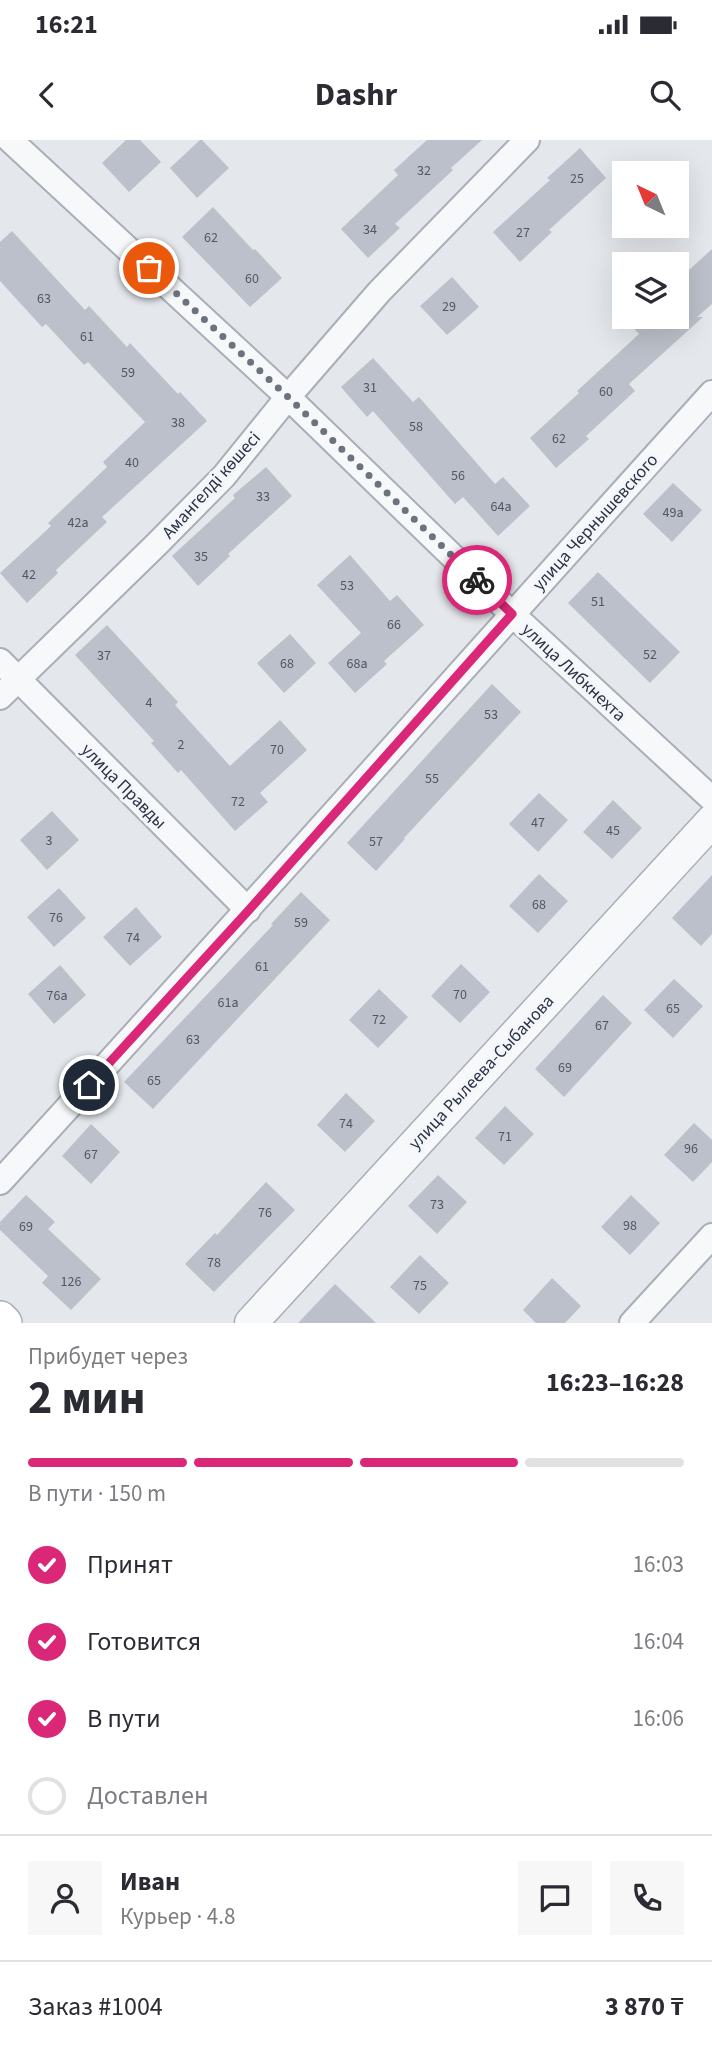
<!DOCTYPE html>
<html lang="ru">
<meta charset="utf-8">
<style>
body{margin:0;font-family:"Source Sans 3",sans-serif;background:#f7f7f7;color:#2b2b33;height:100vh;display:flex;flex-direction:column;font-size:26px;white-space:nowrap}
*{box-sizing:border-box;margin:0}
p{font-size:23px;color:#7c7c81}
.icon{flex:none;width:38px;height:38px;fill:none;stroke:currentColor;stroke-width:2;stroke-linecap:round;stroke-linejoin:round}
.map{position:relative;height:1183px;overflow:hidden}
.panel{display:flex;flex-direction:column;background:#fff;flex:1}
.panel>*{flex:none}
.needle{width:46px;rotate:317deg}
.buttons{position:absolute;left:612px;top:21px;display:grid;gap:14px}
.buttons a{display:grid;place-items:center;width:77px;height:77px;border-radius:0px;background:#fff;box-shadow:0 7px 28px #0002;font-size:35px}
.pin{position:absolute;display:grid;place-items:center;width:60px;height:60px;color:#fff;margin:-30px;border:4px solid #fff;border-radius:50%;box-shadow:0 2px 7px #0007}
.courier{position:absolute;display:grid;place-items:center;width:70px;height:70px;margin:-35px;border:5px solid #db2777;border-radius:50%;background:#fff;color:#222;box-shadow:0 2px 9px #0007}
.summary em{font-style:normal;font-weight:700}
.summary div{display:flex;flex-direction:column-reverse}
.summary{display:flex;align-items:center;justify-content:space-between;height:119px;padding:0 28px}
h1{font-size:46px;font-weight:700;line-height:52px}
.bar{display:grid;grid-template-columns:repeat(4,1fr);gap:10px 7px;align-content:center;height:84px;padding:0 28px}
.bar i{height:9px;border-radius:5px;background:#e1e1e2}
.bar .active{background:#db2777}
.bar p{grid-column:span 4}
.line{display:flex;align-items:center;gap:18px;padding:0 28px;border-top:2px solid #e1e1e2}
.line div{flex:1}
.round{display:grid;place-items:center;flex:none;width:74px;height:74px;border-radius:0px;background:#f7f7f7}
ol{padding:0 28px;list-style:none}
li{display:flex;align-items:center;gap:21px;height:77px}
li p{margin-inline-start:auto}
li .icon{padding:7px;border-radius:50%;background:#db2777;color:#fff;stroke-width:4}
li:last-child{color:#7c7c81}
li i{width:38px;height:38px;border:4px solid #e1e1e2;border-radius:50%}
.status{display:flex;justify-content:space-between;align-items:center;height:49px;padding:0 35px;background:#fff;direction:ltr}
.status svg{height:19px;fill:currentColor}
header{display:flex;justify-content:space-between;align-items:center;height:91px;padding:0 28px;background:#fff;font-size:32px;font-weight:700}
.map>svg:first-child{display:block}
.building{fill:#bbc0ca}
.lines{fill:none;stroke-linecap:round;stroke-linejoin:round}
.minor-casing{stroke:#a9aeb7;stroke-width:28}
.tertiary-casing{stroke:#a9aeb7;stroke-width:35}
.secondary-casing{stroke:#a9aeb7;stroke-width:38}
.minor{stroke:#f7f8fa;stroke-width:24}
.tertiary{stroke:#f7f8fa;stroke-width:32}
.secondary{stroke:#fff;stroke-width:35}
.done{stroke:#6c737f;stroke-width:7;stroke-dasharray:0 12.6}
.route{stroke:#db2777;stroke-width:9}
.labels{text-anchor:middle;stroke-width:6;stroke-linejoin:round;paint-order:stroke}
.number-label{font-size:14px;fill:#4f5766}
.street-label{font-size:18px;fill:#2b3445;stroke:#f4f6f9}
</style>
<div class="status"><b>16:21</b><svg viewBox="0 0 49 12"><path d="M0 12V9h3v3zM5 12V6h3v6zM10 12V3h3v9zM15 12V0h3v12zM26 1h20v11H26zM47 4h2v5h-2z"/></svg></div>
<header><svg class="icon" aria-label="back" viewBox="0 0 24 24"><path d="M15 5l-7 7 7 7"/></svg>Dashr<svg class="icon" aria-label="search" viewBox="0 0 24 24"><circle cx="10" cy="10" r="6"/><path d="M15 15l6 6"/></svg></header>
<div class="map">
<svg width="712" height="1183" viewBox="0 0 712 1183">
<rect width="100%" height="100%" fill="#e4e7ec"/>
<path class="building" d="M126,0h14l21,22 -32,30 -27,-29z
M200,0h2l27,28 -32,30 -27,-30z
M427,0h55l-31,28 2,2 -58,54 5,4 -32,30 -27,-29 57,-54 -4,-5z
M580,8l26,30 -57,52 3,2 -32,30 -27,-30 57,-52 -3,-2z
M213,67l40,43 2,-1 27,29 -32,29 -68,-70z
M12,91l73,79 4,-4 38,41 3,-4 48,51 2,-2 27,29 -105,96 5,5 -51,48 2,3 -31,30 -27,-30 51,-47 -3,-3 59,-56 -4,-5 42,-40 -57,-60 -4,3 -38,-41 -4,3 -42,-46v-39z
M712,109v55l-15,13h6l-74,67 6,7 -49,45 3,3 -33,29 -26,-30 49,-45 -2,-2 62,-57 -15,-17h53v-36z
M452,137l27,30 -32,28 -27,-29z
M373,218l40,44 6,-5 76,87 8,-7 27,29 -32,30 -35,-39 -8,7 -82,-93 -6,6 -26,-30z
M266,327l26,29 -64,58 2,2 -32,30 -26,-30 63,-58 -2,-3z
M673,343l29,27 -30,32 -29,-28z
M350,415l40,46 7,-6 27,30 -40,36 3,3 -32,29 -27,-30 33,-30 -44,-48z
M598,432l82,80 -30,31 -82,-80z
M107,485l71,77 -3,3 55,61 50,-46 27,30 -47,43 8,9 -33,29 -54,-61 -3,3 -27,-30 3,-2 -79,-86z
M290,494l26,29 -32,30 -27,-30z
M492,544l29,28 -117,126 1,1 -29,32 -29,-28z
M539,653l29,27 -30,32 -29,-28z
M613,660l29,28 -30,31 -29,-27z
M52,671l27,29 -32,30 -27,-30z
M539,734l29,27 -30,32 -29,-27z
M712,735v59l-11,12 -29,-28z
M59,748l27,30 -32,29 -27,-30z
M301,752l29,28 -177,189 -29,-27 149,-157 -2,-1z
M136,767l26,30 -32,29 -27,-29z
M461,824l29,28 -30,31 -29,-27z
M60,825l26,30 -32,29 -26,-30z
M674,839l29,27 -30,32 -29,-28z
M379,849l29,28 -30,31 -29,-28z
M603,855l29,28 -68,74 -29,-28z
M346,953l29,28 -30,31 -28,-27z
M505,966l29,28 -30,31 -29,-27z
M694,983l18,17v22l-19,20 -29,-27z
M91,984l29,28 -29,32 -29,-28z
M438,1035l29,27 -30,32 -29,-28z
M266,1042l29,28 -81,82 -29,-28 30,-31 2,2z
M26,1055l29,27 -7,7 53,50 -30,31 -29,-27 6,-7 -48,-46v-8z
M631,1055l29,28 -30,32 -29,-28z
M420,1115l29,28 -30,31 -29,-27z
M552,1138l29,28 -16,17h-29l-13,-13z
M335,1144l41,39h-78z"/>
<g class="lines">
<g class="minor-casing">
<path id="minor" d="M10,0l278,257 224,217 200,185
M0,521l248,249
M0,557l157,-153 67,-68 64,-79 91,-105 148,-152
M0,1042c239,-261 474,-526 712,-789
M632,1183l80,-87"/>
</g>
<g class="tertiary-casing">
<path id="tertiary" d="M251,1183l461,-502"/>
</g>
<g class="secondary-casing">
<path id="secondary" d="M0,1179l4,4"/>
</g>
<use href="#minor" class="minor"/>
<use href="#tertiary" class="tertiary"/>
<use href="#secondary" class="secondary"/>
</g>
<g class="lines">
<path class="done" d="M149,128l139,129 189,183"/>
<path class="route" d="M89,945l159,-174 264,-297 -35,-34"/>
</g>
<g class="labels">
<g class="number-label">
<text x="424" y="35">32</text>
<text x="577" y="43">25</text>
<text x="370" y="94">34</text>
<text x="523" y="97">27</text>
<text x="211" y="102">62</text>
<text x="252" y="143">60</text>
<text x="44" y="163">63</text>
<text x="449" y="171">29</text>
<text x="87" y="201">61</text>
<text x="128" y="237">59</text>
<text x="370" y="252">31</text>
<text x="606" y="256">60</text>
<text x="178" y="287">38</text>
<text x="416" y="291">58</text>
<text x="559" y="303">62</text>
<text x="132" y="327">40</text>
<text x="458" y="340">56</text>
<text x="263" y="361">33</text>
<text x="501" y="371">64а</text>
<text x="673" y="377">49а</text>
<text x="78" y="387">42а</text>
<text x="201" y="421">35</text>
<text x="29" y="439">42</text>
<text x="347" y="450">53</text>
<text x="598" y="466">51</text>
<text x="394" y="489">66</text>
<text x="650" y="519">52</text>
<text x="104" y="520">37</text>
<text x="287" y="528">68</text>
<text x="357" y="528">68а</text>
<text x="149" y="567">4</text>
<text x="491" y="579">53</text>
<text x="181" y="609">2</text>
<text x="277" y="614">70</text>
<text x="432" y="643">55</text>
<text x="238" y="666">72</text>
<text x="538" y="687">47</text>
<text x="613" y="695">45</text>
<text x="49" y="705">3</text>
<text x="376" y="706">57</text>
<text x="539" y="769">68</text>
<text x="56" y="782">76</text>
<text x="301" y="787">59</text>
<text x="133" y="802">74</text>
<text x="262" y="831">61</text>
<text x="460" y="859">70</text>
<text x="57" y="860">76а</text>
<text x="228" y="867">61а</text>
<text x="673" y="873">65</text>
<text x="379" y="884">72</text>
<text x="602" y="890">67</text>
<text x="193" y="904">63</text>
<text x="565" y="932">69</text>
<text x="154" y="945">65</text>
<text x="346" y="988">74</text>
<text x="505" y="1001">71</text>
<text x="691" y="1013">96</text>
<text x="91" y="1019">67</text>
<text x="437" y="1069">73</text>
<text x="265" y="1077">76</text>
<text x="630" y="1090">98</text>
<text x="26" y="1091">69</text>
<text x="214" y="1127">78</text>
<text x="71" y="1146">126</text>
<text x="420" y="1150">75</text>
</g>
<g class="street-label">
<text transform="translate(211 345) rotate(-48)" y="6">Амангелді көшесі</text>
<text transform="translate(595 382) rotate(-48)" y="6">улица Чернышевского</text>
<text transform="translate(574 532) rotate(43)" y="6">улица Либкнехта</text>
<text transform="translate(124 646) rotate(45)" y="6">улица Правды</text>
<text transform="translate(481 932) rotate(-47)" y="6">улица Рылеева-Сыбанова</text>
</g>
</g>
</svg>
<div class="buttons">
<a><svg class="needle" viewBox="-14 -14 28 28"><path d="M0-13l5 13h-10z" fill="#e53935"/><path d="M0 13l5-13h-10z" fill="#7c7c81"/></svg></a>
<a><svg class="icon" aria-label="layers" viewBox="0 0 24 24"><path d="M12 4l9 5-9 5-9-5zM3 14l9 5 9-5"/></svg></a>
</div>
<div class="pin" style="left:149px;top:128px;background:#ea580c"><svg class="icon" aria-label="bag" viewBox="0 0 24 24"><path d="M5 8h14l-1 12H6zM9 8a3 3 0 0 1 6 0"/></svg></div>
<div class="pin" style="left:89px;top:945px;background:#1f2937"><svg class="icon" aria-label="home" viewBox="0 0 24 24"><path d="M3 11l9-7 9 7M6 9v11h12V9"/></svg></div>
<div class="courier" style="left:477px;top:440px"><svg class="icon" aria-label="bike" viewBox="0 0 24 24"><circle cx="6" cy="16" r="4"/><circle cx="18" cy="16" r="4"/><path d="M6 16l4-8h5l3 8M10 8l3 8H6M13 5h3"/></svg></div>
</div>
<section class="panel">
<div class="summary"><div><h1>2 мин</h1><p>Прибудет через</p></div><em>16:23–16:28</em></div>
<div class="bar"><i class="active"></i><i class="active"></i><i class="active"></i><i></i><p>В пути · 150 m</p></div>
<ol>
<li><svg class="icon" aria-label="check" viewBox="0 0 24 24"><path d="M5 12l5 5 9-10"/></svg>Принят<p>16:03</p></li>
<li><svg class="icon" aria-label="check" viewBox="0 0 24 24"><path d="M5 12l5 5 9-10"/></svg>Готовится<p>16:04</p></li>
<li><svg class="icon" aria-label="check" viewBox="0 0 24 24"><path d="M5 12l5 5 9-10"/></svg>В пути<p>16:06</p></li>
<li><i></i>Доставлен</li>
</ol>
<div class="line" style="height:126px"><a class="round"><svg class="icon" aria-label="person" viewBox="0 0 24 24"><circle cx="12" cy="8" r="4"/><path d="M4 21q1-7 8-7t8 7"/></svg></a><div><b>Иван</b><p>Курьер · 4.8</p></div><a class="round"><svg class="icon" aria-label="chat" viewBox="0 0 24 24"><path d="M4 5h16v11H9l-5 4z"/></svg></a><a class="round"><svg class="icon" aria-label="phone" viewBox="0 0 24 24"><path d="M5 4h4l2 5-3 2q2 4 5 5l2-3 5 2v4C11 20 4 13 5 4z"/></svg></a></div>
<div class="line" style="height:91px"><div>Заказ #1004</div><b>3 870 ₸</b></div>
</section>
